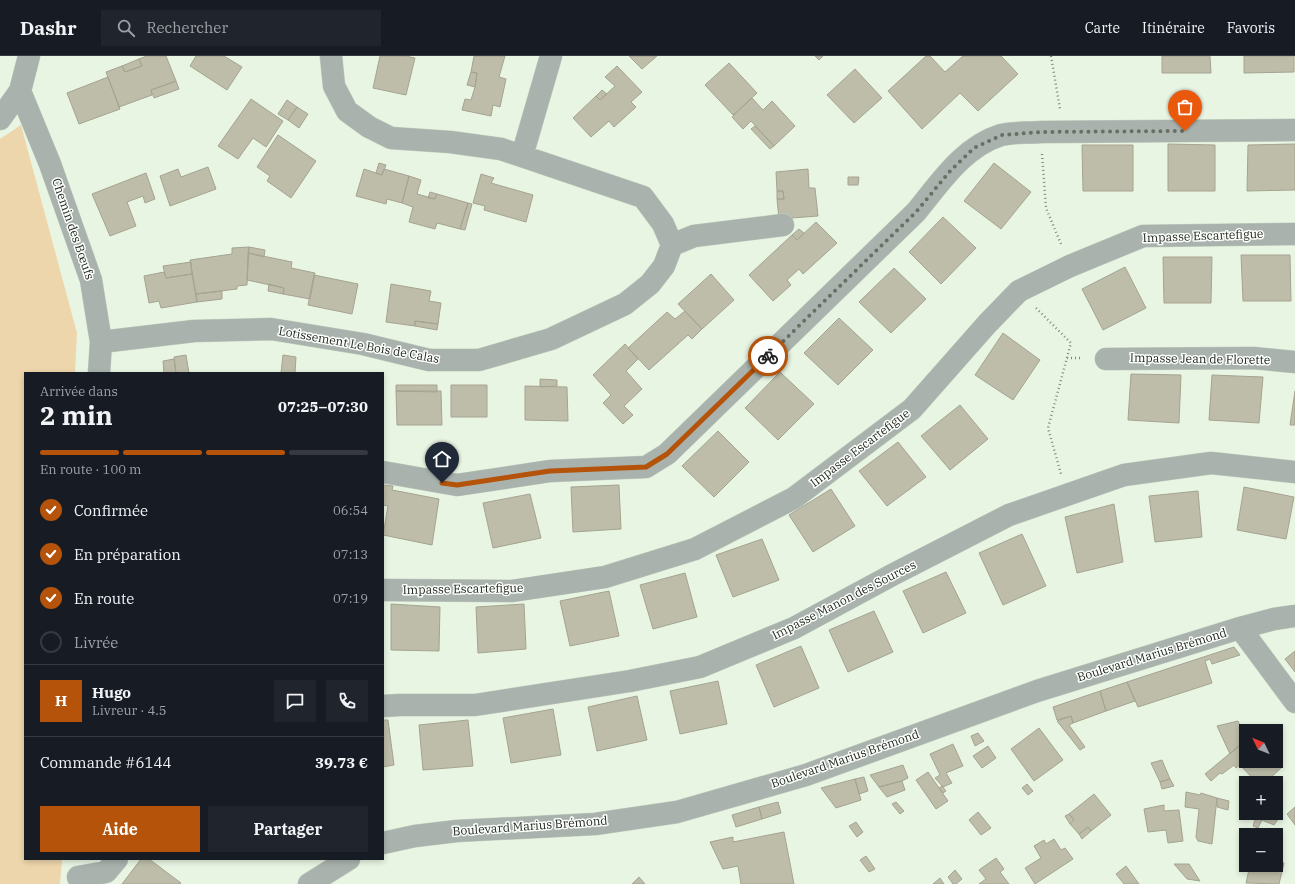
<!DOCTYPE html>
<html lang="fr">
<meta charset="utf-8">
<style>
body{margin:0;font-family:"IBM Plex Serif",serif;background:#20242c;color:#f1f3f6;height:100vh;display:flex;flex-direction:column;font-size:15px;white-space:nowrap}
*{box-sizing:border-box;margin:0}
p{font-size:13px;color:#9ea1a6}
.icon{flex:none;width:22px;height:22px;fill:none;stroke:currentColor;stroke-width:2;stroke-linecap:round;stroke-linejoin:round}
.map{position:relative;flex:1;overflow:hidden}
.drawer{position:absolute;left:24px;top:316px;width:360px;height:488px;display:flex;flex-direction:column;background:#171b24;border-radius:0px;box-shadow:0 2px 6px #0003}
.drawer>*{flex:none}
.needle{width:26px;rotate:313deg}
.controls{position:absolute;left:1239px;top:668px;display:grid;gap:8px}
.controls a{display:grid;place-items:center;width:44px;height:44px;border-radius:0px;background:#171b24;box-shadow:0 2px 6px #0003;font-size:20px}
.pin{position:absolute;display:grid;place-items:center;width:34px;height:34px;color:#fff;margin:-41px -17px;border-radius:50% 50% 50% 0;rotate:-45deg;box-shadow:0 0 4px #0007}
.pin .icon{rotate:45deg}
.courier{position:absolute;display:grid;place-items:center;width:40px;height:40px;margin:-20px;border:3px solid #b45309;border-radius:50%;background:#fff;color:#222;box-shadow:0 1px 5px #0007}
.head em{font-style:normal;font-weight:700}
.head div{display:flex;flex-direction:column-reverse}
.head{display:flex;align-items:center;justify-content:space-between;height:68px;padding:0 16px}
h1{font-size:26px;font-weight:700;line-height:30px}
.bar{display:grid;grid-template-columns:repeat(4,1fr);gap:6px 4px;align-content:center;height:48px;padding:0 16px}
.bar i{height:5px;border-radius:3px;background:#363941}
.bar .on{background:#b45309}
.bar p{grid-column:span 4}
.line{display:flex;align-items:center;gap:10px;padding:0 16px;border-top:1px solid #363941}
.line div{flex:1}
.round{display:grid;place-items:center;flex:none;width:42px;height:42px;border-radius:0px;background:#20242c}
ol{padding:0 16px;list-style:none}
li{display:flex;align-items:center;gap:12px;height:44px}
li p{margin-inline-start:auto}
li .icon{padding:4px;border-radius:50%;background:#b45309;color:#fff;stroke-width:4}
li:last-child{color:#9ea1a6}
li i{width:22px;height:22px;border:2px solid #363941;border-radius:50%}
.button{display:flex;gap:8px;margin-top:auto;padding:8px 16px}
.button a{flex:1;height:46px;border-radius:0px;background:#b45309;color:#fff;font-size:16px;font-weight:700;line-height:46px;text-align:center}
.button a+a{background:#20242c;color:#f1f3f6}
header{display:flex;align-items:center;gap:24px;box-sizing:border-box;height:56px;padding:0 20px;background:#171b24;border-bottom:1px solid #363941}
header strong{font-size:19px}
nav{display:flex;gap:22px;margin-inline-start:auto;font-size:14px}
.search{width:280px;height:36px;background:#20242c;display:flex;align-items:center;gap:10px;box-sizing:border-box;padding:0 14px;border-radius:0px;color:#9ea1a6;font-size:15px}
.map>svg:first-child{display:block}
.green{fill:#eed6ac}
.building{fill:#bdbda9;stroke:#a4a490}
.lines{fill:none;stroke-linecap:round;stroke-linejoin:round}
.minor-casing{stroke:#c5d0c0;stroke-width:23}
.path{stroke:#81897d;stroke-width:2.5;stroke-dasharray:1 3;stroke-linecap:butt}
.minor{stroke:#a9b2ad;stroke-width:22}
.done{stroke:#686f64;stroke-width:4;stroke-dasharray:0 7.2}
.route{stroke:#b45309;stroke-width:5}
.labels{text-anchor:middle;stroke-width:3;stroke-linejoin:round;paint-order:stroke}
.street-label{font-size:12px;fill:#232720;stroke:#fcfffb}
</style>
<header>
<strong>Dashr</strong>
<div class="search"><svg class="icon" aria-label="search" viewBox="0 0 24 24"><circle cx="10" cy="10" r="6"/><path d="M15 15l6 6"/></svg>Rechercher</div>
<nav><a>Carte</a><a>Itinéraire</a><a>Favoris</a></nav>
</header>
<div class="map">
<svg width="1295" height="828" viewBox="0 0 1295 828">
<rect width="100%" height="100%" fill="#e9f5e3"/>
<path class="green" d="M21,69l56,208 -2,40h-50v486h37l-2,25h-60v-745z"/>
<path class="building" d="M147,0h19l10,25 -25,9 1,5 -33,12 -13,-35 16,-6 3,6 17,-6 -3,-7z
M196,0h28l18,11 -15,23 -37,-24z
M380,0h26l9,2 -9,37 -33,-7z
M474,0h31l-6,21 7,2 -6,28 -7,-2 -2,11 -29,-6 3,-11 6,1 4,-13 2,-14 -6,-1z
M629,0h28l-15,13z
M815,0h8l-4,4z
M926,0h4l15,16 18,-16h38l17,18 -40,37 -18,-18 -38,36 -34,-38z
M1162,0h48l1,17h-49z
M1244,0h50v16l-50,1z
M139,3l3,7 -17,6 -3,-6z
M729,7l28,30 -24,22 -28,-30z
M617,10l25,26 -11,10 5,5 -22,20 -5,-6 -18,16 -18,-19 23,-22 4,4 15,-14 -10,-9z
M855,13l27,29 -28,25 -27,-28z
M471,16l6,1 -2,14 -8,-2z
M108,21l12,32 -41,15 -12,-31z
M176,25l3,8 -25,9 -3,-8z
M602,34l5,4 -7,6 -4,-4z
M752,42l11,12 9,-9 23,25 -21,20 -23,-25 -8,8 -11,-12z
M251,43l32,22 -17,26 -13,-9 -15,21 -20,-13z
M287,44l10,7 -9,13 -10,-6z
M297,51l11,7 -9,14 -11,-8z
M755,70l19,20 -4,3 -19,-20z
M278,79l38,26 -25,37 -24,-17 3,-5 -13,-9z
M1168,88l47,1v46h-47z
M1295,88v46l-48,1 1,-46z
M1082,89h51v46h-50z
M379,107l7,2 -4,10 -6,-2z
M994,107l37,29 -30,37 -37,-28z
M208,111l8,22 -46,17 -10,-30 18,-7 3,8z
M364,113l18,6 2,-6 25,7 -7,27 -15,-4 -1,5 -30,-8z
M808,113l1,19h6l3,28 -39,3 -2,-20h7l-1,-8h-6l-1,-19z
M146,117l9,26 -10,4 -2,-7 -16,6 9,24 -26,10 -18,-42z
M481,118l13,4 -3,5 42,12 -7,27 -42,-12 1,-4 -12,-3z
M409,120l12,4 -4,14 18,5 2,-5 31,9 -8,26 -23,-6 -2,6 -26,-7 4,-15 -11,-4z
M848,121h11l-1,8h-10z
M777,135h6l1,8h-7z
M430,136l7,2 -2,5 -7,-1z
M468,147l4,1 -7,26 -5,-1z
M943,161l33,31 -35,36 -32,-32z
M816,166l21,21 -34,31 -4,-5 -12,11 4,5 -18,16 -24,-26 43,-40 5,5z
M799,173l5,4 -7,7 -5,-5z
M249,191l-2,38 -10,1v3l-41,5 -6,-34 42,-6v-6z
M249,191l16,3 -1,7 -16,-4z
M248,197l44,9 -1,6 24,5 -5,26 -27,-5 1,-6 -37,-8z
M1241,199h49l1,46h-48z
M1163,201h49l-1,46h-47z
M191,206l1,12 -26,4 -3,-12z
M1125,211l21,41 -43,22 -21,-41z
M894,212l32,31 -35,34 -32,-31z
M164,216l2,6 26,-4 5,28 -36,6 -2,-7 -10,2 -5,-27z
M711,218l23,26 -32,29 -24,-25z
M314,219l44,9 -6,30 -44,-9z
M269,228l15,4 -1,6 -15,-3z
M391,228l40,7 -2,10 12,2 -3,21 -23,-3v5l-29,-4z
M222,235v8l-25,3 -1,-8z
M685,255l17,18 -10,10 -4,-4 -39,35 -21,-22 39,-36 8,7z
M839,262l34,32 -35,35 -34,-32z
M415,265l23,3 -1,6 -22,-4z
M1003,277l37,27 -27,40 -38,-25z
M625,288l13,15 -12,12 16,18 -18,17 9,9 -10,9 -20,-21 8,-8 -18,-20z
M186,299l3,18h-13l-2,-16z
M283,299l13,2 -1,16h-14z
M174,303l2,14h-12l-1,-12z
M780,316l34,32 -36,36 -33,-32z
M1131,318l50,1 -2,48 -51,-3z
M1212,319l51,2 -4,46 -50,-3z
M540,323l17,1v6l-17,1z
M396,329h41v7l-41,-1z
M451,329h36v32h-36z
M525,330l42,1 1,34 -43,-1z
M396,335h45l1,34h-45z
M1295,335v34h-5z
M960,349l28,34 -38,31 -29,-34z
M718,375l31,31 -35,35 -32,-31z
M898,386l28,35 -39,29 -28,-35z
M383,429l10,1 -1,4 47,9 -7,46 -49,-10 5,-29 -5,-1z
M619,429l2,44 -48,3 -2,-45z
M1244,431l50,10 -8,42 -49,-9z
M831,433l24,37 -42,26 -24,-37z
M1198,435l4,46 -47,5 -6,-46z
M530,438l11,44 -48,10 -10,-45z
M1114,448l9,58 -46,11 -12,-56z
M1022,478l24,52 -43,19 -24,-52z
M762,483l17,41 -46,17 -17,-42z
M946,516l20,41 -43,20 -20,-42z
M685,517l12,44 -44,12 -13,-44z
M609,535l10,45 -49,10 -10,-45z
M391,548l49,3 -1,44 -48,-1z
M524,548l2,45 -48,4 -2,-46z
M874,555l19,41 -45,20 -19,-42z
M801,590l18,42 -45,19 -18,-42z
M1234,591l6,8 -28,9 -2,-5 -5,2 7,22 -74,24 -11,-25z
M1295,595v21l-10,-13z
M718,625l9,43 -47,10 -10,-43z
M1127,626l8,19 -29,10 -6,-20z
M1100,635l6,20 -33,12 -2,-7 -14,4 -4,-13z
M637,640l10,44 -50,11 -9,-44z
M553,653l8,46 -50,8 -8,-45z
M1071,660l2,7 -4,2 16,22 -5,3 -23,-29z
M383,664h5l6,45 -11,2z
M468,664l5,46 -50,4 -4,-45z
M1238,665l8,19 -16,14 -13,-28z
M1039,672l24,32 -29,21 -23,-32z
M978,677l6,8 -9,5 -4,-10z
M1246,684v21h16l3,4 4,-4h7l6,6 -17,16h-8l-17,-18 -4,3 -2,-3 -12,9 -2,-1 -9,8 -6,-7z
M953,688l10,22 -17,7 6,10 -9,4 -8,-9 5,-3 -10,-21z
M988,690l8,12 -14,10 -9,-12z
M1162,704l8,19 -10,3 -9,-19z
M903,709l5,13 -6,3 -23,6 -9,-12z
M928,716l20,29 -12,8 -20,-29z
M864,721l4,14 -9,3 -4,-15z
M855,723l6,21 -25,8 -15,-20z
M1170,723l4,7 -12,3 -2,-7z
M902,725l3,9 -18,7 -8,-10z
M1027,728l6,7 -5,4 -6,-7z
M942,730l4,5 -3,2 -4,-5z
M1186,736l14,3 1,-2 16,5 -5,46 -14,-3 -2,-4 3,-28 -14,-2z
M1094,738l17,21 -20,16 -3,-4 -9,7 -9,-10 4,-4 -5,-6z
M1217,742l12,3 -1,9 -11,-3z
M778,746l3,11 -19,6 -3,-12z
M896,746l8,9 -4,3 -8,-10z
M1164,749v6l15,-1 4,31 -15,2 -2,-13 -18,2 -4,-23z
M759,751l3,12 -26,8 -4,-12z
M1295,751v18l-8,-11z
M1276,755l6,2 -8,12 -12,-5 -4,8 -5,-2 4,-13h19z
M978,756l13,16 -10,7 -12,-15z
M1069,758l5,6 -4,4 -5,-8z
M856,766l7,10 -6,5 -8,-11z
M1088,771l3,4 -9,8 -3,-5z
M784,776l10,52h-53l-3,-18 -15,3 -13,-27 23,-5v5z
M1054,783l7,11 4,-2 8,11 -38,25 -10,-16 16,-10 -7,-12 10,-6 2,4z
M866,800l9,13 -6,3 -9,-12z
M996,802l8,11 -4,3 9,12h-30l7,-5 -7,-9z
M141,803h8l32,24 -1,1h-58z
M1276,804l8,3 -5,21 -33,-1 4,-18h26z
M1174,808h15l11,17 -13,-2z
M1126,810l13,18h-15l-8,-10z
M955,814l7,9 -6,5h-3l-5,-7z
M639,821l6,7h-13z
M940,822l4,6h-11z"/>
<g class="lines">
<g class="minor-casing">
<path id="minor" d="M20,35l30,73 41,116 10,62 -2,31
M0,63l20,-28 9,-35
M522,100l29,-100
M672,189l22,-9 89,-11
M101,286l93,-11 77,-2 92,15 66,16h50l72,-21 74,-35 25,-20 14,-18 8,-21 -9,-21 -20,-27 -142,-48 -51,-7 -59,-4 -22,-11 -22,-16 -13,-25 -3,-30
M1106,303l147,-1 42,4
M383,416l74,13 93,-14 96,-4 21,-13 249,-242c24,-29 47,-65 85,-77 11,-3 28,-2 40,-3l254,-2
M383,534l129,1 93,-14 90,-28 99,-51 118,-89 75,-85 32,-33 51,-25 73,-30 152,-2
M1240,572l55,74
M383,650l17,-1h75l155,-24 70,-14 94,-39 100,-54 115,-59 115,-40 87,-12 84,9
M383,787l32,-7 42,-5 138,-7 82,-12 129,-37 231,-84 203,-63 34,-9 21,-3
M78,821l28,-5 11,-13
M309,828l40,-25"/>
</g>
<path class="path" d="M1051,0l9,53
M1042,98l4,54 15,36
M1036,252l35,35 -23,85 13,46
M1067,302h16"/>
<use href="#minor" class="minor"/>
</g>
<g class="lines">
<path class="done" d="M768,300l148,-144 35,-42 23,-22 28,-13 39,-3 144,-1"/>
<path class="route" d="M442,427l15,2 93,-14 96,-4 21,-13 101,-98"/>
</g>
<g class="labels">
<g class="street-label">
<text transform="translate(73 173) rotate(71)" y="4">Chemin des Bœufs</text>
<text transform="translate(1203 180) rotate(-2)" y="4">Impasse Escartefigue</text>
<text transform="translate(359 289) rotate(10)" y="4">Lotissement Le Bois de Calas</text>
<text transform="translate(1200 303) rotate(1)" y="4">Impasse Jean de Florette</text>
<text transform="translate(860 392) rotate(-37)" y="4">Impasse Escartefigue</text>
<text transform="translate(463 533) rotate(-1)" y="4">Impasse Escartefigue</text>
<text transform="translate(844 544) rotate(-27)" y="4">Impasse Manon des Sources</text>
<text transform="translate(1152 599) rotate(-17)" y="4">Boulevard Marius Brémond</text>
<text transform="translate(845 703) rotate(-19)" y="4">Boulevard Marius Brémond</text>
<text transform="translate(530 770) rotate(-4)" y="4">Boulevard Marius Brémond</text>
</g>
</g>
</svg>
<div class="controls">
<a><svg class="needle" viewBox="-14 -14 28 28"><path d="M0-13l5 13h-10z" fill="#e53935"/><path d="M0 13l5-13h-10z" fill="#9ea1a6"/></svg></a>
<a>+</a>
<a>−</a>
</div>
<div class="pin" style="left:1185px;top:75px;background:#ea580c"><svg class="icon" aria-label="bag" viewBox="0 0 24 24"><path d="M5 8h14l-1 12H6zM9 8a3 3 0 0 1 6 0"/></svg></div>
<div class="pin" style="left:442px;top:427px;background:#1f2937"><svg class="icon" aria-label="home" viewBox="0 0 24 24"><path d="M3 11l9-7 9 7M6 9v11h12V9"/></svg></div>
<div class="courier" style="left:768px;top:300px"><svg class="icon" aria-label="bike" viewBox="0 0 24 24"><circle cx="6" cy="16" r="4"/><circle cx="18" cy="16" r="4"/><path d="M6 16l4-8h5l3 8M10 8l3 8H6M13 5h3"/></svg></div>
<section class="drawer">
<div class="head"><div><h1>2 min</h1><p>Arrivée dans</p></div><em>07:25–07:30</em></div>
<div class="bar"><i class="on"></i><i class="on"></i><i class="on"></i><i></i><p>En route · 100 m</p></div>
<ol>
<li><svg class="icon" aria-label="check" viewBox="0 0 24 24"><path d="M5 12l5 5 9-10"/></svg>Confirmée<p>06:54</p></li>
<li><svg class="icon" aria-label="check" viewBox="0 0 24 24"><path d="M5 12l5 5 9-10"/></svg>En préparation<p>07:13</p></li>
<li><svg class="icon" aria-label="check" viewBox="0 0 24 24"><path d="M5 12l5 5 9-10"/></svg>En route<p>07:19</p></li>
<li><i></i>Livrée</li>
</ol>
<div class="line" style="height:72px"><b class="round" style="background:#b45309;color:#fff">H</b><div><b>Hugo</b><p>Livreur · 4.5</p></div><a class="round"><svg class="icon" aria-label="chat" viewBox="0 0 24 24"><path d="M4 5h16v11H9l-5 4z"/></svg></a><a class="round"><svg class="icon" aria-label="phone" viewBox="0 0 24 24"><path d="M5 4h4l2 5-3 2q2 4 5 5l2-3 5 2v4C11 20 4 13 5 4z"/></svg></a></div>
<div class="line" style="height:52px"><div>Commande #6144</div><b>39.73 €</b></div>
<div class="button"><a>Aide</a><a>Partager</a></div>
</section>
</div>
